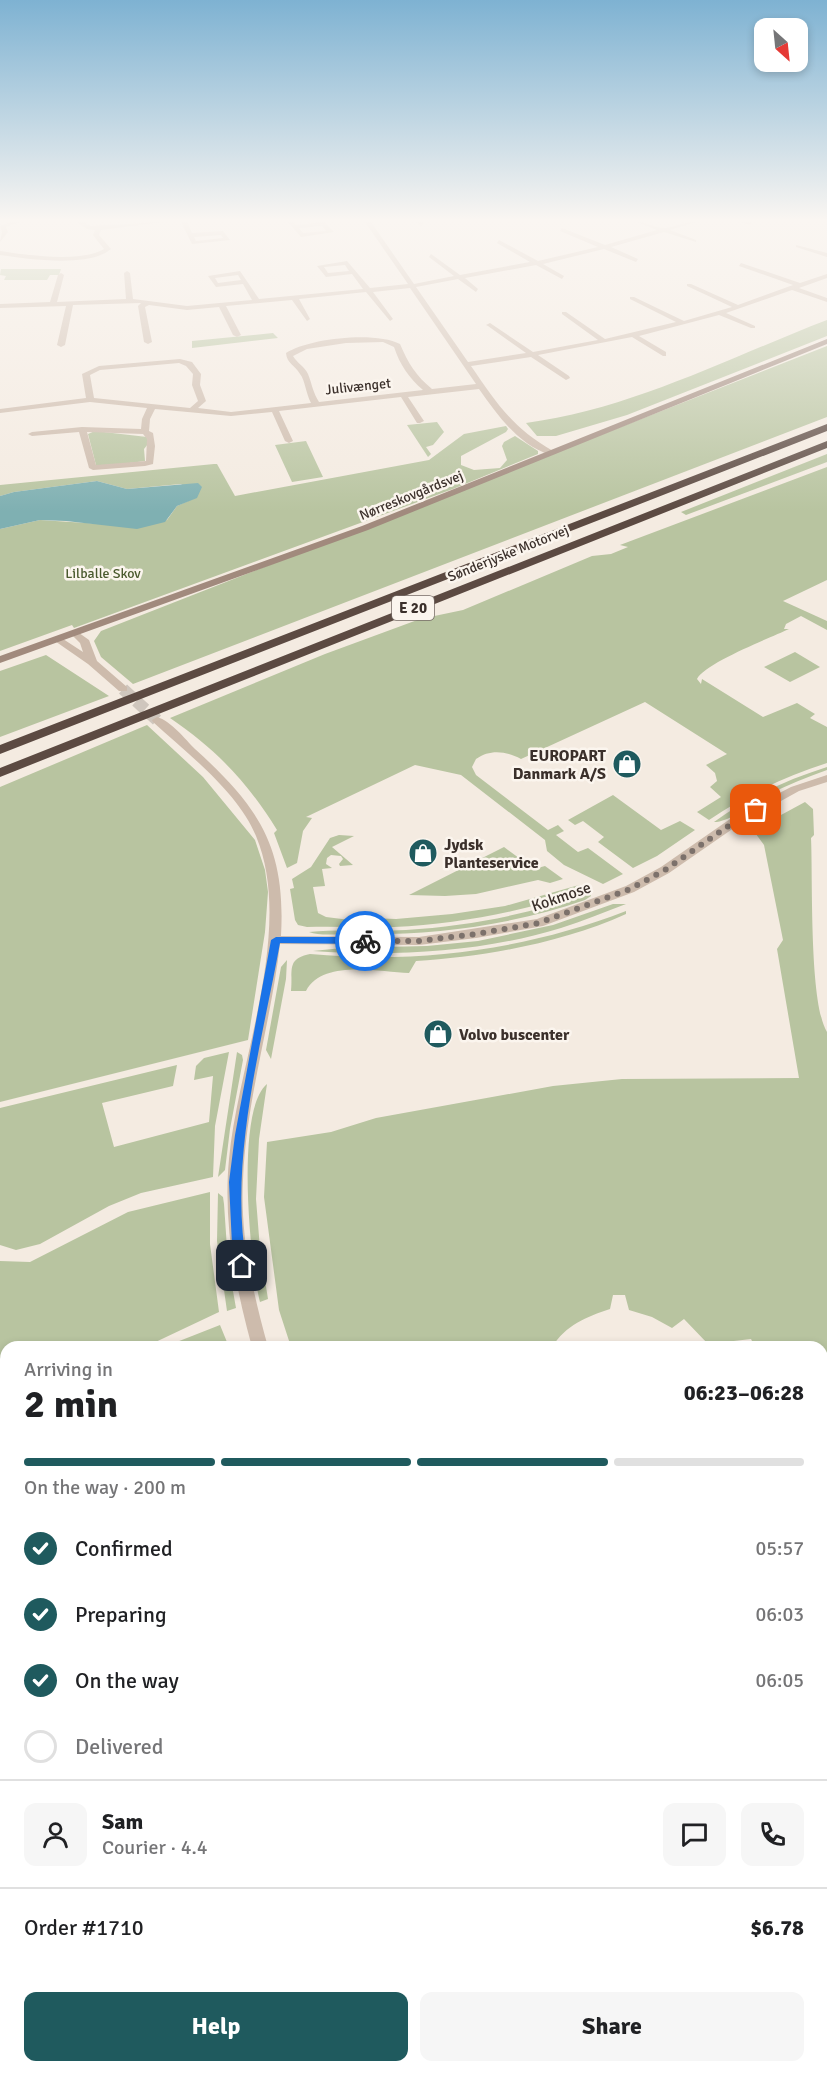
<!DOCTYPE html>
<meta charset="utf-8">
<style>
body{margin:0;font-family:Signika,sans-serif;background:#f6f6f6;color:#202124;height:100vh;display:flex;flex-direction:column;font-size:22px;white-space:nowrap}
*{box-sizing:border-box;margin:0}
p{font-size:20px;color:#757577}
.icon{flex:none;width:33px;height:33px;fill:none;stroke:currentColor;stroke-width:2;stroke-linecap:round;stroke-linejoin:round}
.map{position:relative;flex:1;overflow:hidden}
.details{position:absolute;left:0px;top:1341px;width:828px;height:732px;display:flex;flex-direction:column;background:#fff;border-radius:18px 18px 0 0;box-shadow:0 3px 9px #0003}
.details>*{flex:none}
.needle{width:39px;rotate:153deg}
.controls{position:absolute;left:754px;top:18px;display:grid;gap:12px}
.controls a{display:grid;place-items:center;width:54px;height:54px;border-radius:12px;background:#fff;box-shadow:0 3px 9px #0003;font-size:30px}
.pin{position:absolute;display:grid;place-items:center;width:51px;height:51px;color:#fff;margin:-26px;border-radius:12px;box-shadow:0 3px 9px #0006}
.courier{position:absolute;display:grid;place-items:center;width:60px;height:60px;margin:-30px;border:4px solid #1a73e8;border-radius:50%;background:#fff;color:#222;box-shadow:0 2px 8px #0007}
.headline em{font-style:normal;font-weight:700}
.headline div{display:flex;flex-direction:column-reverse}
.headline{display:flex;align-items:center;justify-content:space-between;height:102px;padding:0 24px}
h1{font-size:39px;font-weight:700;line-height:45px}
.bar{display:grid;grid-template-columns:repeat(4,1fr);gap:9px 6px;align-content:center;height:72px;padding:0 24px}
.bar i{height:8px;border-radius:4px;background:#e0e0e0}
.bar .on{background:#1f5a5e}
.bar p{grid-column:span 4}
.line{display:flex;align-items:center;gap:15px;padding:0 24px;border-top:2px solid #e0e0e0}
.line div{flex:1}
.round{display:grid;place-items:center;flex:none;width:63px;height:63px;border-radius:12px;background:#f6f6f6}
ol{padding:0 24px;list-style:none}
li{display:flex;align-items:center;gap:18px;height:66px}
li p{margin-inline-start:auto}
li .icon{padding:6px;border-radius:50%;background:#1f5a5e;color:#fff;stroke-width:4}
li:last-child{color:#757577}
li i{width:33px;height:33px;border:3px solid #e0e0e0;border-radius:50%}
.cta{display:flex;gap:12px;margin-top:auto;padding:12px 24px}
.cta a{flex:1;height:69px;border-radius:12px;background:#1f5a5e;color:#fff;font-size:24px;font-weight:700;line-height:69px;text-align:center}
.cta a+a{background:#f6f6f6;color:#202124}
.map>svg:first-child{display:block}
.green{fill:#b8c4a0}
.water{fill:#7fb0b2}
.lines{fill:none;stroke-linecap:round;stroke-linejoin:round}
.street-tunnel{stroke:#cfc6bd;stroke-width:12;stroke-dasharray:12 6;stroke-linecap:butt}
.street{fill:#cdbbac;fill-rule:evenodd}
.secondary{fill:#a18a7d;fill-rule:evenodd}
.highway{fill:#5c4a42;fill-rule:evenodd}
.route{fill:#1a73e8}
.done{stroke:#7c716b;stroke-width:6;stroke-dasharray:0 10.8}
.labels{text-anchor:middle;stroke-width:5;stroke-linejoin:round;paint-order:stroke}
.far-street-label{font-size:14px;fill:#3b302b;stroke:#fbf5ee}
.far-park-label{font-size:14px;fill:#4a5a2e;stroke:#fbf5ee}
.shield{fill:#fbf5ee;stroke:#756b66;stroke-width:1.5}
.shield-label{font-size:15px;font-weight:bold;fill:#3b302b}
.poi-label{font-size:16px;font-weight:bold;fill:#3b302b;stroke:#fbf5ee;text-anchor:start}
.street-label{font-size:16px;fill:#3b302b;stroke:#fbf5ee}
</style>
<div class="map">
<svg width="827" height="2073" viewBox="0 0 827 2073">
<rect width="100%" height="100%" fill="#f4ebe1"/>
<path class="green" d="M1,269h60l-2,6h-9l-3,5h-43l2,-4 -6,-1z
M827,320v16l-200,79 -71,21h-19l-11,-13c106,-14 202,-65 301,-103z
M273,333l5,5 -86,10v-7z
M827,346v71l-694,267 -32,-27 -7,-16 7,-10z
M437,422l7,10 -11,13 -7,2 5,7 -3,3 -21,-32z
M506,426l2,3 -2,3 -45,24v9l13,5 26,-2 7,-8 -5,-14 2,-4 11,-6 23,15v3l-85,35 -379,139 -2,-3 -72,26v-122l40,-9 77,5 15,3 35,-8 10,-14 20,-9 -16,-13 -54,5 -30,-8 -83,11 -14,4v-11l214,-21h3l18,32 194,-36 35,-26z
M95,431l52,6 1,7 -4,5 1,12 -46,6 -3,-2 -8,-31z
M306,441l17,36 -31,5 -17,-37z
M827,454v8l-141,53 -5,-3z
M827,467v113l-44,21 44,20v9l-26,-14 -15,8 -2,5h5c-19,9 -84,34 -92,50l4,5 1,-5 61,38 34,-14 18,11 -5,4 17,9v36c-43,14 -81,32 -118,57l-12,-8 24,-15 -11,-10 7,-6 -2,-8 -9,-8 21,-11 -82,-52 -124,57c-15,-8 -31,-10 -45,0l-4,8 4,8 72,55 10,-5 6,6 -8,4 22,17 10,-4 35,26 -20,10 -39,-19 -17,-14 -2,-11 -84,-65 -46,-10 -109,52 6,1 -9,13 -6,32 -10,5 -13,-35 3,-3c-29,-47 -61,-81 -107,-112l155,-64 95,-35 43,-9 129,-54 19,-2 17,-7 -8,-2z
M795,652l25,15 -30,15 -26,-15z
M46,655l63,41 -109,41v-66z
M147,725l56,52 52,63 10,30 3,22 -3,40 -17,108 -248,62v-315z
M827,767v3c-20,7 -39,15 -58,24 -15,8 -39,28 -55,28 35,-25 72,-42 113,-55z
M613,795l48,35 19,-9 15,9 -38,26 -24,12 -35,-26 6,-5 -21,-16 -8,4 -7,-5z
M805,802l8,7 1,26 -3,3c2,40 -2,165 16,194v321l-5,-3v-3h-10l-14,-5 -43,5 -4,-8 -43,5 -24,-25 -12,9 -20,-11 -23,-7 -4,-15h-12l-3,14c-24,8 -44,16 -58,38h-261l-12,-37 -15,-113 3,-55 64,-10 45,-14 177,-32 69,-7 177,-1 -22,-129 6,-9 -19,-95 -11,-15z
M339,835l15,1 -22,11 21,18 -13,1 -1,-2 4,-5 -2,-3 -10,-1 -4,3 -1,6 6,4 -10,1 3,17 -12,1 5,26 8,4 32,4 10,-3 28,1 56,-5 53,-8 74,-21 8,5c-62,21 -127,34 -193,37 -29,1 -58,-1 -87,0l-9,-2 -3,-5 -5,-31 4,-1 -2,-9 19,-12 19,-29z
M504,847l30,22 11,-3 18,13 -13,4 -12,-3 -62,14 -31,2 -36,-1z
M590,893l1,3 -6,4c-76,26 -155,36 -235,34 -13,0 -31,2 -41,-2 32,-3 65,0 97,-2 63,-4 125,-16 184,-37z
M613,904h13c-22,8 -43,17 -65,24 -78,24 -167,29 -248,23l29,-3 85,-2 51,-5 75,-16z
M626,911v3c-64,29 -143,43 -210,47l-7,12c-31,-1 -86,-14 -103,18h-15c2,-21 -5,-32 19,-37 108,10 215,-4 316,-43z
M287,960l-1,19 -15,80 -5,-9 15,-83z
M229,1052l-14,74 -2,51 -72,16 -32,13 -69,38 -24,6 -16,-5v-137l177,-43 -4,21 -71,17 12,44 95,-25 4,-46 -19,4 2,-14 8,-8z
M237,1052l5,3 1,5 -13,69 -5,41 -7,7z
M267,1084l-8,55 -3,60 4,50 8,50 -8,3c-10,-39 -25,-192 7,-218z
M210,1192v52l9,68 -74,35h-139v31l-6,1v-118l30,1 98,-50z
M218,1193l5,4 1,7 4,59 8,45 -9,3 -10,-70z
M220,1325l9,22h-65z
M6,1389v158l-6,-3v-154z
M524,2067h72l-2,6h-73z"/>
<path class="water" d="M97,481l30,8 71,-6 4,4 -5,11 -20,8 -12,16 -28,7 -71,-8 -26,-1 -40,9v-33l14,-4z"/>
<g class="lines">
<path class="street-tunnel" d="M123,689l34,31"/>
<path class="street" d="M11,222h9l-14,5 2,5 -8,10 2,-10 -2,-6z
M77,222h7l6,4 73,-4 -62,8 -2,5 12,14c-22,19 -83,10 -111,6v-4c26,4 81,12 104,-2l-11,-14 2,-5 -8,-1z
M181,222h6l5,11 31,-2 7,9 -38,4zM221,235l2,3 -27,3 -2,-4z
M288,222h6l2,3 28,-3 10,10 -33,5zM322,226l4,5 -23,2 -4,-5z
M365,222h6l43,62 40,-8 -25,-19 2,-3 29,21 70,-13 -33,-19 2,-3 39,21 60,-14 -38,-16 2,-3 43,17 52,-15 -20,-8c10,0 20,7 29,6 11,-2 19,-6 30,-6l-26,8 26,10v2l-32,-10 -53,15 27,12 -2,3 -32,-13 -61,15 21,12 -2,3 -26,-14 -71,13 13,11 -2,3 -18,-13 -42,8 52,75 58,-9 -38,-27 -2,-1 4,-2 43,29 65,-12 -36,-26v-2h4l39,27 71,-17 -46,-23v-2h4l50,24 48,-14 -45,-21v-2h4l47,21 55,-20 -54,-19 2,-3 59,20 27,-9v4l-28,10 28,10v4l-35,-12 -66,23 29,13v2h-4l-32,-13 -80,21 27,16v4h-3l-31,-19 -94,18 31,21 1,2 -4,2 -35,-23 -60,9c25,36 41,62 82,85l1,2 -4,2c-32,-11 -52,-39 -71,-66l-71,8 16,24 -4,2h-3l-16,-26 -122,14 14,30 -4,2 -4,-2 -13,-29 -41,4 -76,-7 -5,10 -1,12 4,2 2,13 -2,18 -8,2 -52,4 -4,-2 -10,-36 -47,4 -4,-2 4,-2 50,-5 59,2 1,-10 5,-11 -57,-6 -90,11v-4l86,-11 -4,-24 17,-8 81,-7 12,3 9,12 -1,11 6,16 -8,7 33,4 80,-9c-5,-9 -6,-23 -11,-29 -5,-9 -13,-10 -14,-21 23,-15 90,-22 114,-9 8,19 16,32 32,45l44,-5 -66,-96 -37,4 20,27 -3,2 -24,-29 -67,7 11,20 -3,2 -15,-21 -66,6 15,29 -4,2 -4,-2 -14,-28 -32,3 -38,-5 -4,2 7,35 -4,2 -4,-2 -6,-36 3,-3 -68,2 -8,40 -4,2 -4,-2 9,-39 -66,2v-4l50,-2 8,-27 3,-2 3,2 -7,27 69,-3 -2,-26 3,-2 3,2 3,26 54,7 65,-6 -9,-16 -27,3 -8,-11 32,-5 19,28 104,-10 -11,-15 -26,3 -9,-11 30,-5 23,27 38,-4zM345,265l4,6 -21,2 -4,-6zM238,275l3,5 -23,3 -3,-5zM346,343l37,-1 11,5c6,18 15,31 29,43l-104,12c-6,-9 -7,-18 -11,-28 -3,-7 -11,-11 -15,-18l14,-7zM179,363l7,3 7,8 -1,11 6,16 -8,7 -96,-10 -4,-23 10,-5zM87,432l56,2 4,5 -1,22 -50,4z
M416,222h6l2,2 -3,2z
M742,222h9l1,1 -3,2z
M796,245l31,8v4l-31,-10z
M75,630l14,10 8,21 30,26v4h-8l-31,-27 -36,-25 8,-2 23,15 -3,-9 -10,-10z
M157,717c14,4 28,22 38,32 64,58 91,98 86,187l138,1 118,-18 89,-33 35,-19 72,-50 58,-30 36,-12v7l-28,9 -58,32 -72,50 -35,19 -91,34 -67,12 -57,7 -139,-1c-9,79 -34,156 -37,236 -3,57 10,113 25,167h-16c-17,-62 -29,-124 -23,-188 9,-98 66,-229 27,-323 -18,-44 -68,-82 -103,-114l-1,-2z
M822,1980l5,1v22l-5,-1z
M488,2067h22l1,6h-22z"/>
<path class="secondary" d="M827,339v5l-459,186 -368,133v-7l362,-130z"/>
<path class="highway" d="M827,424v7l-827,323v-9z
M827,441v7l-827,329v-9z"/>
</g>
<linearGradient id="sky" x2="0" y2="1"><stop stop-color="#7eb2d2"/><stop offset="0.43" stop-color="#faf6f2"/><stop offset="1" stop-color="#faf6f2" stop-opacity="0"/></linearGradient>
<rect width="827" height="512" fill="url(#sky)"/>
<path class="route" d="M276,937h89l5,4 -5,3 -85,-1c-19,104 -52,219 -33,323l-5,5 -6,-5 -4,-21 -3,-63 6,-47 36,-195z"/>
<g class="lines">
<path class="done" d="M365,941h54l57,-7 63,-11 91,-34 35,-19 72,-50 19,-10"/>
</g>
<defs>
<g id="shop-disc" transform="scale(1.5)"><circle r="9.5" fill="#1f5a5e" stroke="#fbf5ee"/><path d="M-5-2.5h2.3a2.7 3.5 0 0 1 5.4 0H5L5.5 6h-11ZM-1.5-2.5h3a1.5 2.3 0 0 0-3 0Z" fill="#fff"/></g>
</defs>
<g fill-rule="evenodd">
<use href="#shop-disc" x="627" y="764"/>
<use href="#shop-disc" x="423" y="853"/>
<use href="#shop-disc" x="438" y="1034"/>
</g>
<g class="labels">
<g class="far-street-label">
<text transform="translate(358 386) rotate(-6)" y="5">Julivænget</text>
<text transform="translate(411 495) rotate(-22)" y="5">Nørreskovgårdsvej</text>
<text transform="translate(508 553) rotate(-22)" y="5">Sønderjyske Motorvej</text>
</g>
<g class="far-park-label">
<text x="103" y="578">Lilballe Skov</text>
</g>
<rect class="shield" x="392" y="596" width="42" height="24" rx="4.5"/>
<g class="shield-label">
<text x="413" y="613">E 20</text>
</g>
<g class="poi-label">
<text x="606" y="761" text-anchor="end">EUROPART<tspan x="606" dy="18">Danmark A/S</tspan></text>
<text x="444" y="850">Jydsk<tspan x="444" dy="18">Planteservice</tspan></text>
<text x="459" y="1040">Volvo buscenter</text>
</g>
<g class="street-label">
<text transform="translate(561 896) rotate(-19)" y="6">Kokmose</text>
</g>
</g>
</svg>
<div class="controls">
<a><svg class="needle" viewBox="-14 -14 28 28"><path d="M0-13l5 13h-10z" fill="#e53935"/><path d="M0 13l5-13h-10z" fill="#757577"/></svg></a>
</div>
<div class="pin" style="left:756px;top:810px;background:#ea580c"><svg class="icon" aria-label="bag" viewBox="0 0 24 24"><path d="M5 8h14l-1 12H6zM9 8a3 3 0 0 1 6 0"/></svg></div>
<div class="pin" style="left:242px;top:1266px;background:#1f2937"><svg class="icon" aria-label="home" viewBox="0 0 24 24"><path d="M3 11l9-7 9 7M6 9v11h12V9"/></svg></div>
<div class="courier" style="left:365px;top:941px"><svg class="icon" aria-label="bike" viewBox="0 0 24 24"><circle cx="6" cy="16" r="4"/><circle cx="18" cy="16" r="4"/><path d="M6 16l4-8h5l3 8M10 8l3 8H6M13 5h3"/></svg></div>
<section class="details">
<div class="headline"><div><h1>2 min</h1><p>Arriving in</p></div><em>06:23–06:28</em></div>
<div class="bar"><i class="on"></i><i class="on"></i><i class="on"></i><i></i><p>On the way · 200 m</p></div>
<ol>
<li><svg class="icon" aria-label="check" viewBox="0 0 24 24"><path d="M5 12l5 5 9-10"/></svg>Confirmed<p>05:57</p></li>
<li><svg class="icon" aria-label="check" viewBox="0 0 24 24"><path d="M5 12l5 5 9-10"/></svg>Preparing<p>06:03</p></li>
<li><svg class="icon" aria-label="check" viewBox="0 0 24 24"><path d="M5 12l5 5 9-10"/></svg>On the way<p>06:05</p></li>
<li><i></i>Delivered</li>
</ol>
<div class="line" style="height:108px"><a class="round"><svg class="icon" aria-label="person" viewBox="0 0 24 24"><circle cx="12" cy="8" r="4"/><path d="M4 21q1-7 8-7t8 7"/></svg></a><div><b>Sam</b><p>Courier · 4.4</p></div><a class="round"><svg class="icon" aria-label="chat" viewBox="0 0 24 24"><path d="M4 5h16v11H9l-5 4z"/></svg></a><a class="round"><svg class="icon" aria-label="phone" viewBox="0 0 24 24"><path d="M5 4h4l2 5-3 2q2 4 5 5l2-3 5 2v4C11 20 4 13 5 4z"/></svg></a></div>
<div class="line" style="height:78px"><div>Order #1710</div><b>$6.78</b></div>
<div class="cta"><a>Help</a><a>Share</a></div>
</section>
</div>
